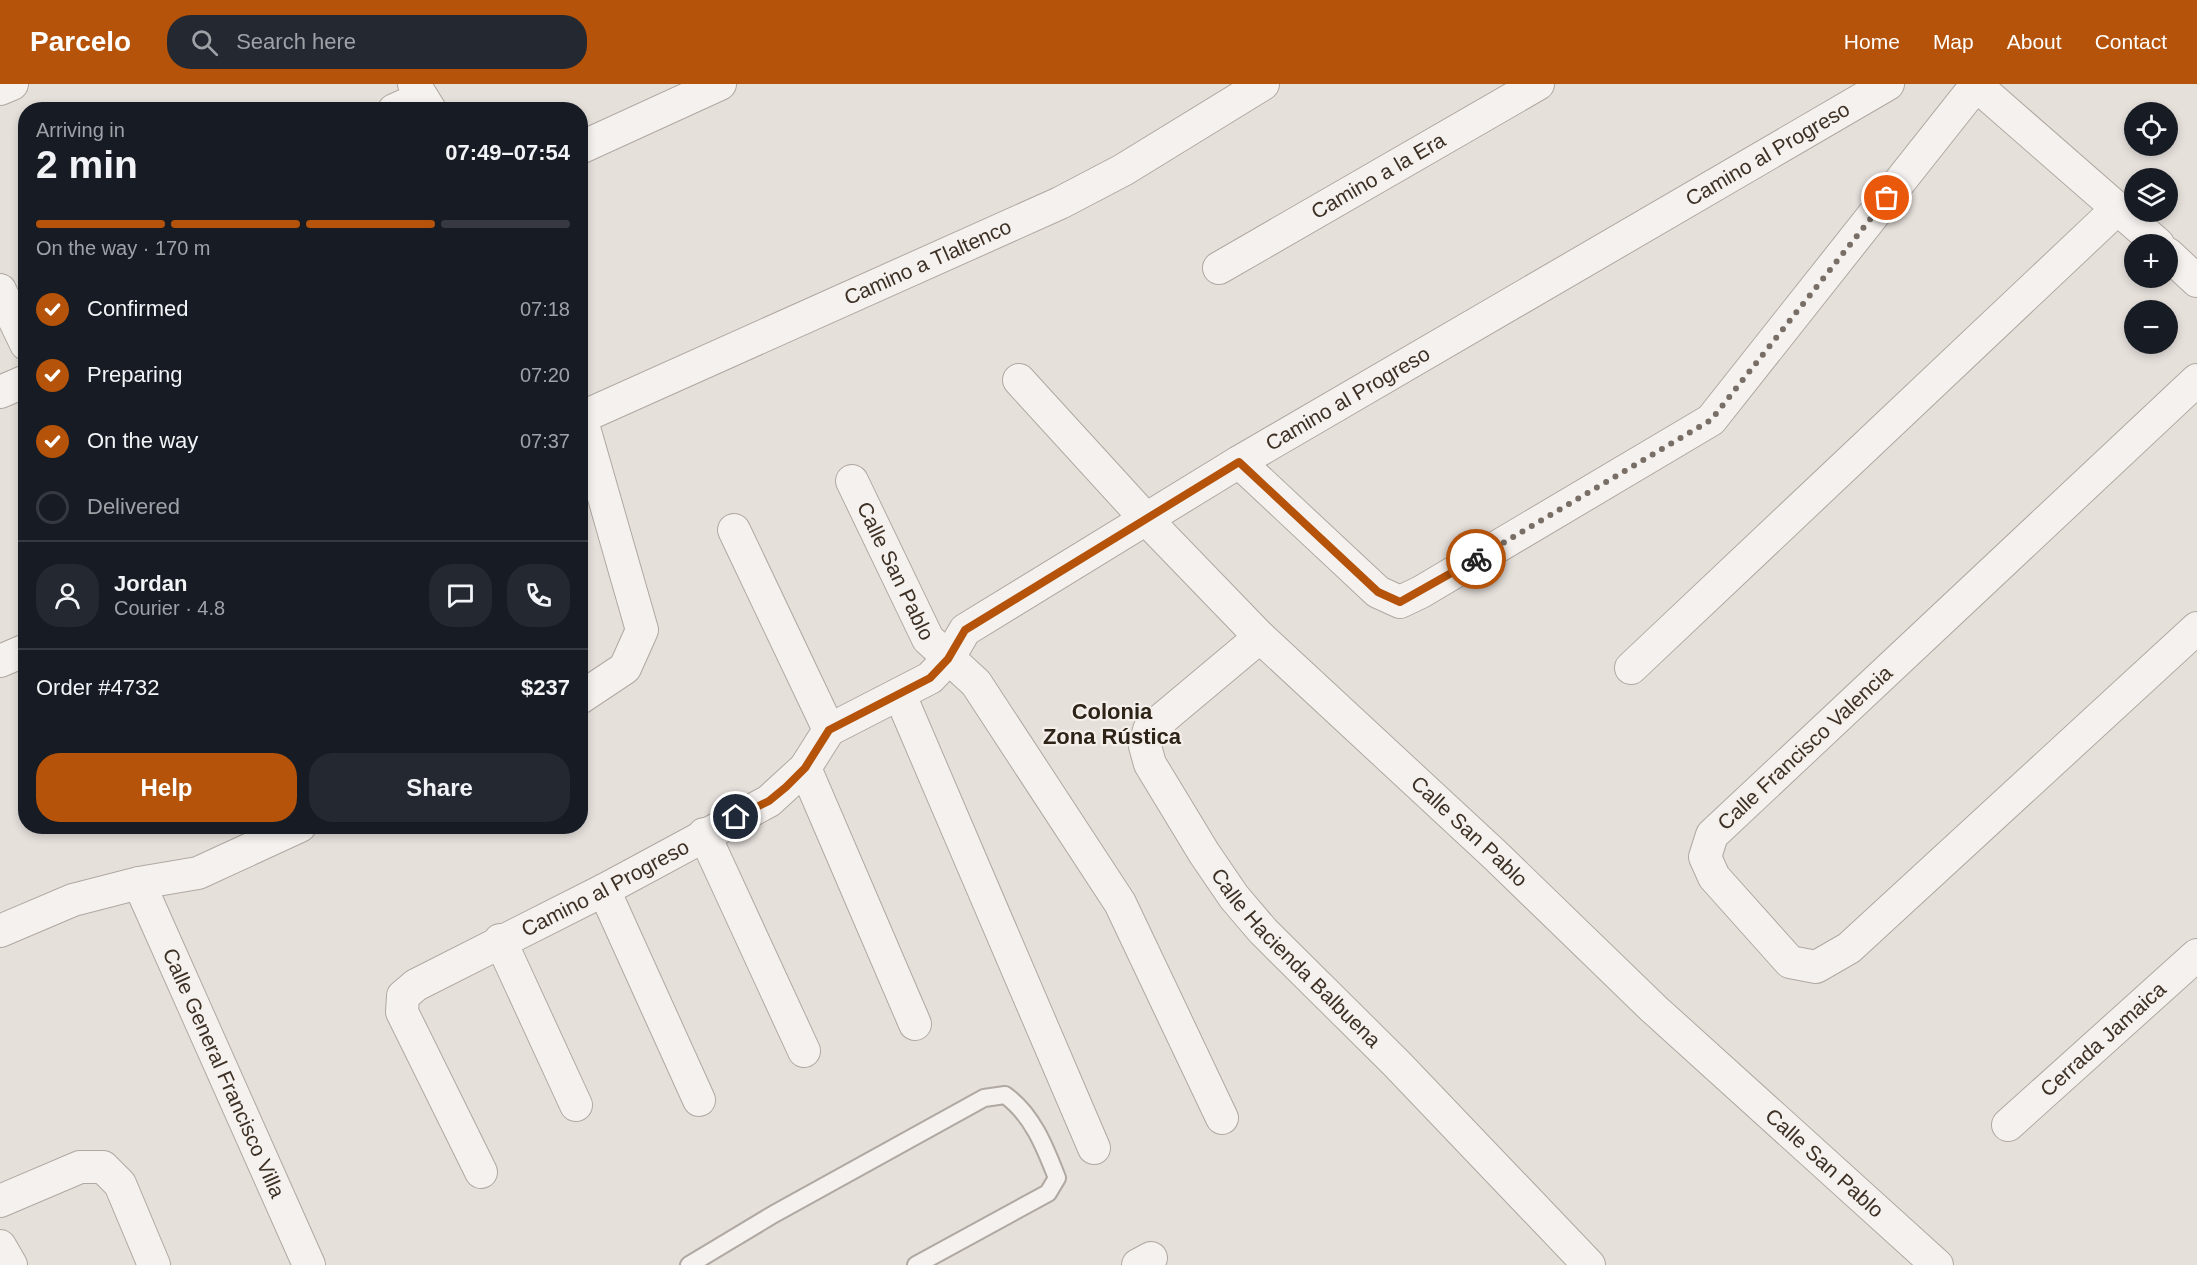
<!DOCTYPE html>
<meta charset="utf-8">
<style>
body{margin:0;font-family:Helvetica,sans-serif;background:#242831;color:#f1f3f6;height:100vh;display:flex;flex-direction:column;font-size:22px;white-space:nowrap}
*{box-sizing:border-box;margin:0}
p{font-size:20px;color:#9ea1a6}
.icon{flex:none;width:33px;height:33px;fill:none;stroke:currentColor;stroke-width:2;stroke-linecap:round;stroke-linejoin:round}
.map{position:relative;flex:1;overflow:hidden}
.panel{position:absolute;left:18px;top:18px;width:570px;height:732px;display:flex;flex-direction:column;background:#171b24;border-radius:24px;box-shadow:0 3px 9px #0003}
.panel>*{flex:none}
.buttons{position:absolute;left:2124px;top:18px;display:grid;gap:12px}
.buttons a{display:grid;place-items:center;width:54px;height:54px;border-radius:50%;background:#171b24;box-shadow:0 3px 9px #0003;font-size:30px}
.pin{position:absolute;display:grid;place-items:center;width:51px;height:51px;color:#fff;margin:-26px;border:3px solid #fff;border-radius:50%;box-shadow:0 2px 6px #0007}
.courier{position:absolute;display:grid;place-items:center;width:60px;height:60px;margin:-30px;border:4px solid #b45309;border-radius:50%;background:#fff;color:#222;box-shadow:0 2px 8px #0007}
.headline em{font-style:normal;font-weight:600}
.headline div{display:flex;flex-direction:column-reverse}
.headline{display:flex;align-items:center;justify-content:space-between;height:102px;padding:0 18px}
h1{font-size:39px;font-weight:600;line-height:45px}
.bar{display:grid;grid-template-columns:repeat(4,1fr);gap:9px 6px;align-content:center;height:72px;padding:0 18px}
.bar i{height:8px;border-radius:4px;background:#363941}
.bar .on{background:#b45309}
.bar p{grid-column:span 4}
.line{display:flex;align-items:center;gap:15px;padding:0 18px;border-top:2px solid #363941}
.line div{flex:1}
.round{display:grid;place-items:center;flex:none;width:63px;height:63px;border-radius:24px;background:#242831}
ol{padding:0 18px;list-style:none}
li{display:flex;align-items:center;gap:18px;height:66px}
li p{margin-inline-start:auto}
li .icon{padding:6px;border-radius:50%;background:#b45309;color:#fff;stroke-width:4}
li:last-child{color:#9ea1a6}
li i{width:33px;height:33px;border:3px solid #363941;border-radius:50%}
.button{display:flex;gap:12px;margin-top:auto;padding:12px 18px}
.button a{flex:1;height:69px;border-radius:24px;background:#b45309;color:#fff;font-size:24px;font-weight:600;line-height:69px;text-align:center}
.button a+a{background:#242831;color:#f1f3f6}
header{display:flex;align-items:center;gap:36px;box-sizing:border-box;height:84px;padding:0 30px;background:#b45309;color:#fff}
header strong{font-size:28px}
nav{display:flex;gap:33px;margin-inline-start:auto;font-size:21px}
.search{width:420px;height:54px;background:#242831;display:flex;align-items:center;gap:15px;box-sizing:border-box;padding:0 21px;border-radius:24px;color:#9ea1a6;font-size:22px}
.map>svg:first-child{display:block}
.lines{fill:none;stroke-linecap:round;stroke-linejoin:round}
.lane-casing{stroke:#b0a8a1;stroke-width:20}
.street-casing{stroke:#b0a8a1;stroke-width:34}
.lane{stroke:#f5f1ee;stroke-width:16}
.street{stroke:#f5f1ee;stroke-width:32}
.done{stroke:#786e65;stroke-width:6;stroke-dasharray:0 10.8}
.route{stroke:#b45309;stroke-width:8}
.labels{text-anchor:middle;stroke-width:4.5;stroke-linejoin:round;paint-order:stroke}
.street-label{font-size:21px;fill:#3d3025;stroke:#f4efea}
.neighbourhood-label{font-size:22px;font-weight:bold;fill:#2d2317;stroke:#f4efea}
</style>
<header>
<strong>Parcelo</strong>
<div class="search"><svg class="icon" aria-label="search" viewBox="0 0 24 24"><circle cx="10" cy="10" r="6"/><path d="M15 15l6 6"/></svg>Search here</div>
<nav><a>Home</a><a>Map</a><a>About</a><a>Contact</a></nav>
</header>
<div class="map">
<svg width="2197" height="1181" viewBox="0 0 2197 1181">
<rect width="100%" height="100%" fill="#e6e0db"/>
<g class="lines">
<g class="lane-casing">
<path id="lane" d="M689,1181l85,-51 210,-116 21,-3c27,19 40,52 52,83l-9,15 -132,72"/>
</g>
<g class="street-casing">
<g id="street">
<path d="M414,0l16,26"/>
<path d="M1976,1l182,159"/>
<path d="M0,5l12,-5"/>
<path d="M394,26l27,-12"/>
<path d="M580,64l140,-64"/>
<path d="M2168,170l29,27"/>
<path id="s1" d="M1219,184l319,-184"/>
<path d="M0,206l26,54"/>
<path id="s2" d="M1019,296l126,138 115,119 234,217 160,155 283,256"/>
<path d="M2197,296l-485,455 -7,22 9,20 76,85 26,5 33,-19 348,-320"/>
<path d="M0,308l26,-11"/>
<path d="M580,330l62,216 -17,38 -45,30"/>
<path id="s3" d="M580,334l480,-215 63,-33 140,-86"/>
<path d="M1239,378l139,130 22,10 21,-10 290,-172 266,-336"/>
<path id="s4" d="M852,397l76,158 48,44 144,220 102,215"/>
<path d="M734,446l95,200"/>
<path id="s5" d="M1260,553l-111,93 -4,16 5,18 54,89 30,44 29,34 134,133 192,201"/>
<path d="M0,577l26,-11"/>
<path d="M1631,584l487,-460"/>
<path d="M900,611l194,453"/>
<path d="M805,684l110,256"/>
<path d="M704,750l100,217"/>
<path id="s6" d="M139,799l170,382"/>
<path d="M604,806l95,210"/>
<path d="M0,847l73,-31 66,-17 59,-10 102,-47"/>
<path d="M500,856l76,165"/>
<path id="s7" d="M2008,1041l189,-170"/>
<path id="s8" d="M481,1088l-79,-160 1,-16 13,-11 188,-95 165,-89 36,-33 24,-38 101,-52 18,-19 17,-29 274,-168 649,-378"/>
<path d="M0,1117l80,-34h23l17,17 34,81"/>
<path d="M0,1162l11,19"/>
<path d="M1138,1181l13,-7"/>
</g>
</g>
<use href="#lane" class="lane"/>
<use href="#street" class="street"/>
</g>
<g class="lines">
<path class="done" d="M1476,475l235,-139 176,-222"/>
<path class="route" d="M736,733l33,-16 17,-14 19,-19 24,-38 101,-52 18,-19 17,-29 274,-168 139,130 22,10 76,-43"/>
</g>
<g class="labels">
<g class="street-label">
<text dy="7" stroke="none"><textPath href="#s8" startOffset="1810">Camino al Progreso</textPath></text>
<text dy="7" stroke="none"><textPath href="#s1" startOffset="184">Camino a la Era</textPath></text>
<text dy="7" stroke="none"><textPath href="#s3" startOffset="381">Camino a Tlaltenco</textPath></text>
<text dy="7" stroke="none"><textPath href="#s8" startOffset="1324">Camino al Progreso</textPath></text>
<text dy="7" stroke="none"><textPath href="#s4" startOffset="100">Calle San Pablo</textPath></text>
<text transform="translate(1805 664) rotate(-43)" y="7">Calle Francisco Valencia</text>
<text dy="7" stroke="none"><textPath href="#s2" startOffset="638">Calle San Pablo</textPath></text>
<text dy="7" stroke="none"><textPath href="#s8" startOffset="424">Camino al Progreso</textPath></text>
<text dy="7" stroke="none"><textPath href="#s5" startOffset="424">Calle Hacienda Balbuena</textPath></text>
<text dy="7" stroke="none"><textPath href="#s7" startOffset="128">Cerrada Jamaica</textPath></text>
<text dy="7" stroke="none"><textPath href="#s6" startOffset="208">Calle General Francisco Villa</textPath></text>
<text dy="7" stroke="none"><textPath href="#s2" startOffset="1124">Calle San Pablo</textPath></text>
</g>
<g class="neighbourhood-label">
<text x="1112" y="635">Colonia<tspan x="1112" dy="25">Zona Rústica</tspan></text>
</g>
</g>
</svg>
<div class="buttons">
<a><svg class="icon" aria-label="locate" viewBox="0 0 24 24"><circle cx="12" cy="12" r="6"/><path d="M12 2v4M12 18v4M2 12h4M18 12h4"/></svg></a>
<a><svg class="icon" aria-label="layers" viewBox="0 0 24 24"><path d="M12 4l9 5-9 5-9-5zM3 14l9 5 9-5"/></svg></a>
<a>+</a>
<a>−</a>
</div>
<div class="pin" style="left:1887px;top:114px;background:#ea580c"><svg class="icon" aria-label="bag" viewBox="0 0 24 24"><path d="M5 8h14l-1 12H6zM9 8a3 3 0 0 1 6 0"/></svg></div>
<div class="pin" style="left:736px;top:733px;background:#1f2937"><svg class="icon" aria-label="home" viewBox="0 0 24 24"><path d="M3 11l9-7 9 7M6 9v11h12V9"/></svg></div>
<div class="courier" style="left:1476px;top:475px"><svg class="icon" aria-label="bike" viewBox="0 0 24 24"><circle cx="6" cy="16" r="4"/><circle cx="18" cy="16" r="4"/><path d="M6 16l4-8h5l3 8M10 8l3 8H6M13 5h3"/></svg></div>
<section class="panel">
<div class="headline"><div><h1>2 min</h1><p>Arriving in</p></div><em>07:49–07:54</em></div>
<div class="bar"><i class="on"></i><i class="on"></i><i class="on"></i><i></i><p>On the way · 170 m</p></div>
<ol>
<li><svg class="icon" aria-label="check" viewBox="0 0 24 24"><path d="M5 12l5 5 9-10"/></svg>Confirmed<p>07:18</p></li>
<li><svg class="icon" aria-label="check" viewBox="0 0 24 24"><path d="M5 12l5 5 9-10"/></svg>Preparing<p>07:20</p></li>
<li><svg class="icon" aria-label="check" viewBox="0 0 24 24"><path d="M5 12l5 5 9-10"/></svg>On the way<p>07:37</p></li>
<li><i></i>Delivered</li>
</ol>
<div class="line" style="height:108px"><a class="round"><svg class="icon" aria-label="person" viewBox="0 0 24 24"><circle cx="12" cy="8" r="4"/><path d="M4 21q1-7 8-7t8 7"/></svg></a><div><b>Jordan</b><p>Courier · 4.8</p></div><a class="round"><svg class="icon" aria-label="chat" viewBox="0 0 24 24"><path d="M4 5h16v11H9l-5 4z"/></svg></a><a class="round"><svg class="icon" aria-label="phone" viewBox="0 0 24 24"><path d="M5 4h4l2 5-3 2q2 4 5 5l2-3 5 2v4C11 20 4 13 5 4z"/></svg></a></div>
<div class="line" style="height:78px"><div>Order #4732</div><b>$237</b></div>
<div class="button"><a>Help</a><a>Share</a></div>
</section>
</div>
